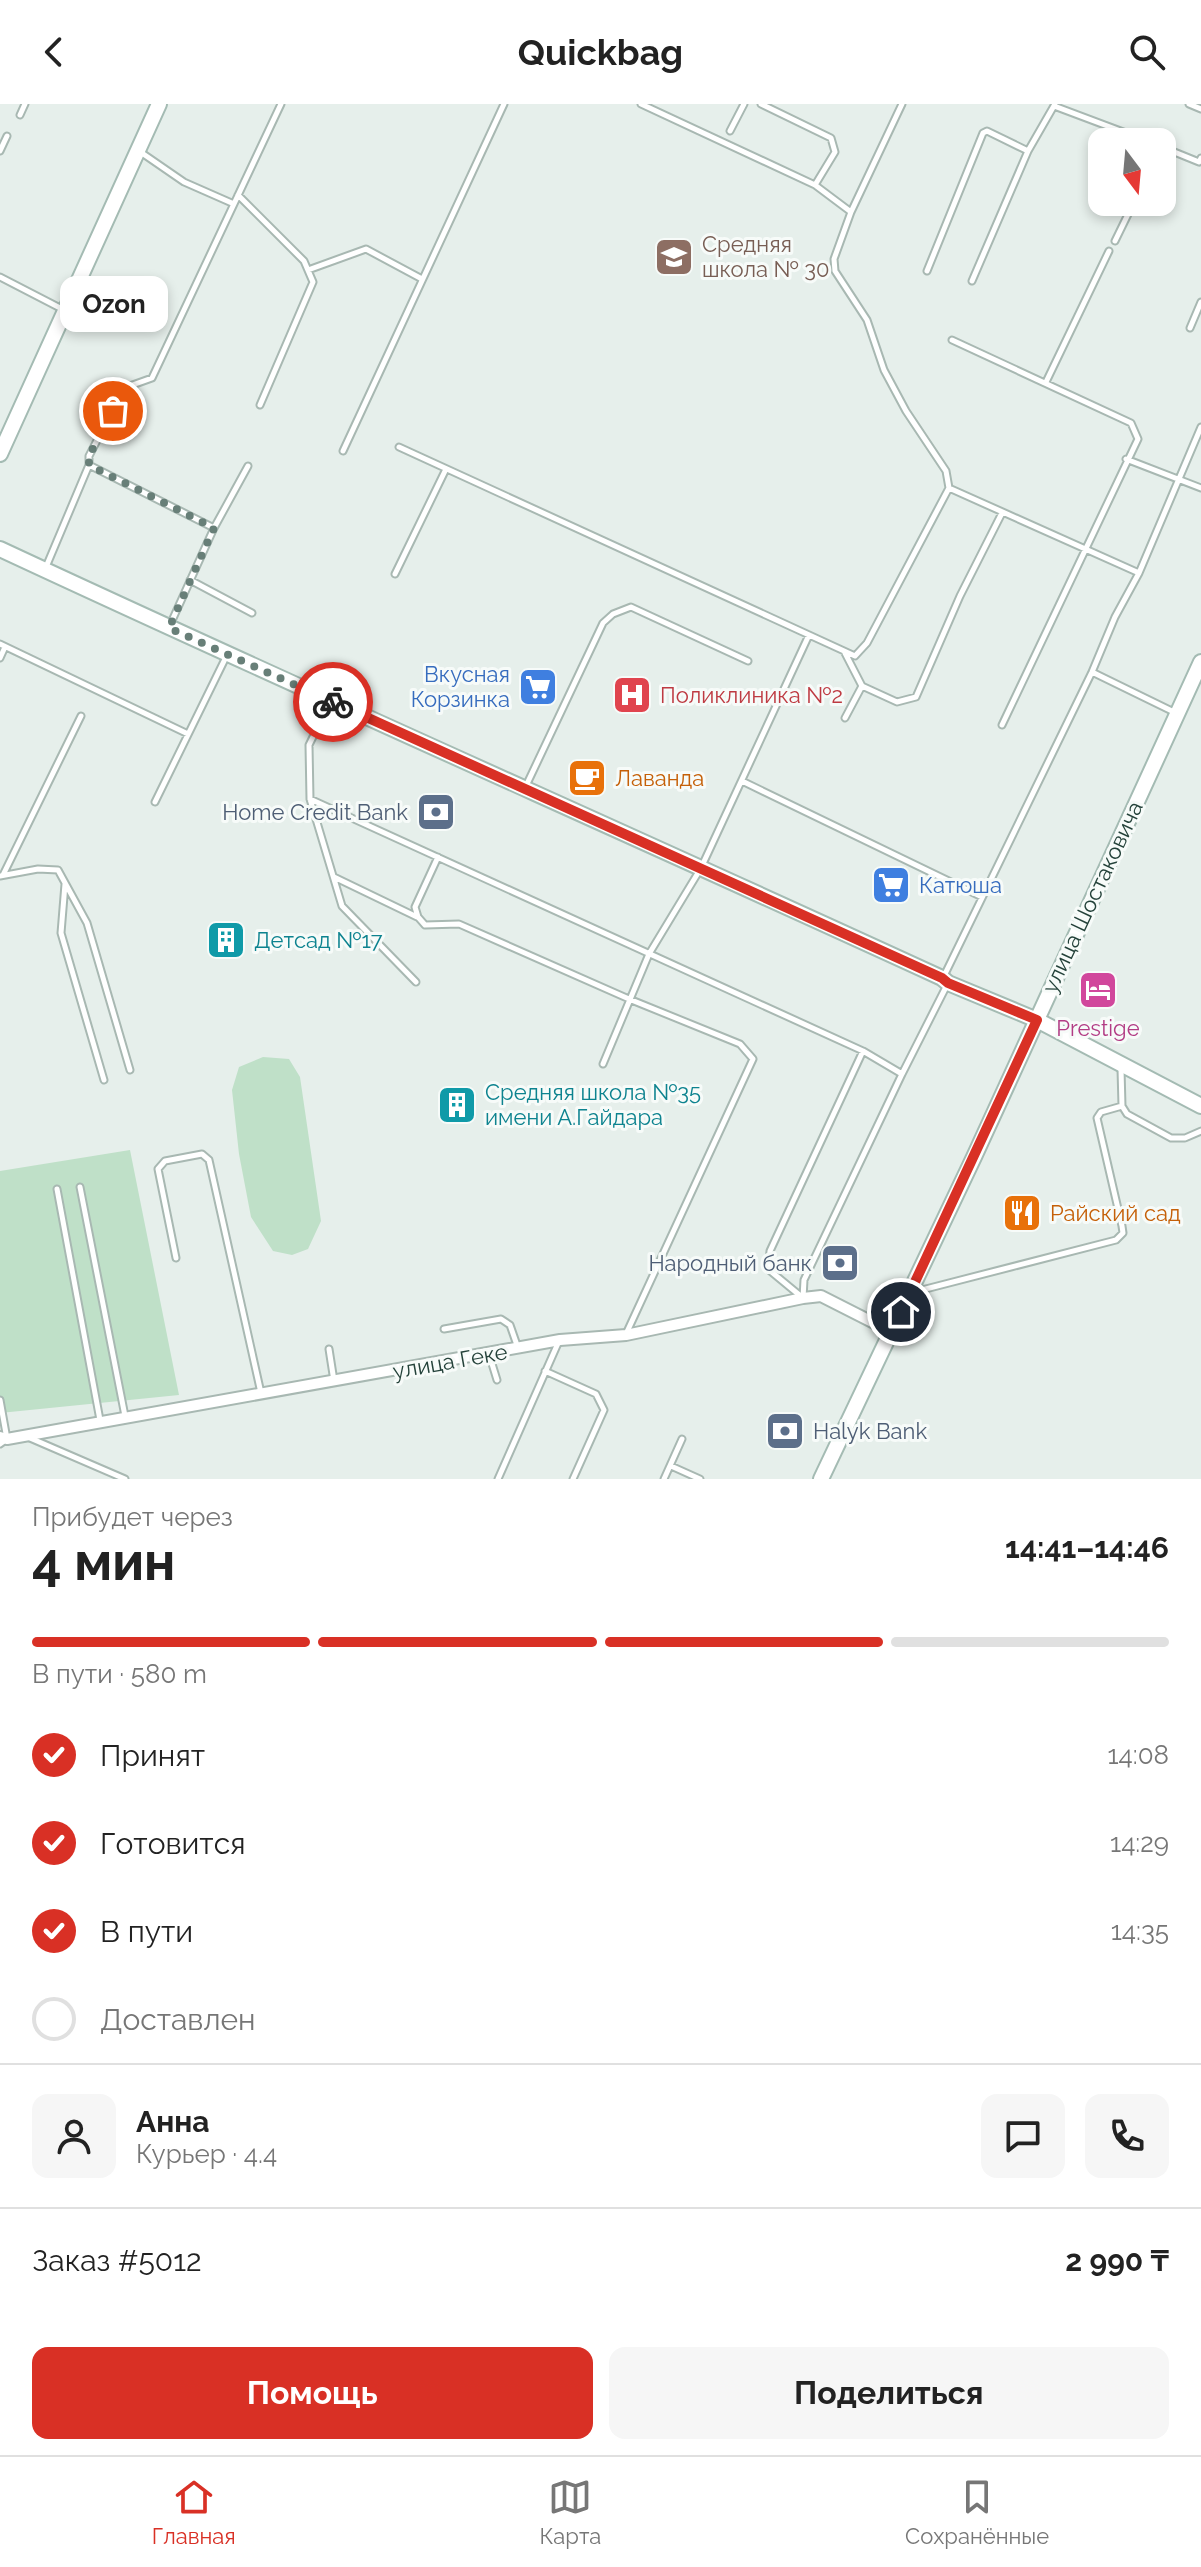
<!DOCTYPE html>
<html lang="ru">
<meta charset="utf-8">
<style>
body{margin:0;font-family:Raleway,sans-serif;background:#f6f6f6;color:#222;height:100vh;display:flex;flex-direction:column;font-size:30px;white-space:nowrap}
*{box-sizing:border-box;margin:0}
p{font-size:26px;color:#767676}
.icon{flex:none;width:44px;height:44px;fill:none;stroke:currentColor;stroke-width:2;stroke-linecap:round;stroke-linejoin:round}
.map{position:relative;height:1375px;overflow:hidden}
.details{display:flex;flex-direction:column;background:#fff;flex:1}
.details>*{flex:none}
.needle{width:52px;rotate:164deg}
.buttons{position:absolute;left:1088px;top:24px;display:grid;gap:16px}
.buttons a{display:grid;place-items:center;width:88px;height:88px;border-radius:16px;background:#fff;box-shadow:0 4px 12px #0003;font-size:40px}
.pin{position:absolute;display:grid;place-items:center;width:68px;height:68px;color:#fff;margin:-34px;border:4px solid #fff;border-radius:50%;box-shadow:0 2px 8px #0007}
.courier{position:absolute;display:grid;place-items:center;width:80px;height:80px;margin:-40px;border:6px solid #d93025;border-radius:50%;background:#fff;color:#222;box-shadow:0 2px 10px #0007}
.bubble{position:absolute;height:56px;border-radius:16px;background:#fff;box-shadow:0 4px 12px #0003;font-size:26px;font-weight:700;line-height:56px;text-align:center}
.overview em{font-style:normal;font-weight:700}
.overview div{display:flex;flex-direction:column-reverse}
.overview{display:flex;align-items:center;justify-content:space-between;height:136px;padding:0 32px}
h1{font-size:52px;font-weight:700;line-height:60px}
.bar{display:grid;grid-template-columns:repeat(4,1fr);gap:12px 8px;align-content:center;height:96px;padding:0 32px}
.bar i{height:10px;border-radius:6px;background:#e0e0e0}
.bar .current{background:#d93025}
.bar p{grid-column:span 4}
.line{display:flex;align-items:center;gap:20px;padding:0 32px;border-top:2px solid #e0e0e0}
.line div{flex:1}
.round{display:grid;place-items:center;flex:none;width:84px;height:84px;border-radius:16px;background:#f6f6f6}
ol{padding:0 32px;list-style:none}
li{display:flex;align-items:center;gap:24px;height:88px}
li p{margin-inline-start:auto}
li .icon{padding:8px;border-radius:50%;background:#d93025;color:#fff;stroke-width:4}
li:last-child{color:#767676}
li i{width:44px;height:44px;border:4px solid #e0e0e0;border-radius:50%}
.action{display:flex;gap:16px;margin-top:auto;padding:16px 32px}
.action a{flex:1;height:92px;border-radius:16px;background:#d93025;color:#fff;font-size:32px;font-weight:700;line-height:92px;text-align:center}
.action a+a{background:#f6f6f6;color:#222}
header{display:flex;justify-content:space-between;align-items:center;height:104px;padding:0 32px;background:#fff;font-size:36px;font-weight:700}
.tab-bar{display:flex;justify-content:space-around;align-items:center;height:112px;border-top:2px solid #e0e0e0;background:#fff;font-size:22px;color:#767676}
.tab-bar a{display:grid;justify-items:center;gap:4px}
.tab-bar .current{color:#d93025}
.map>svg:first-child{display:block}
.green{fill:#bfe0c8}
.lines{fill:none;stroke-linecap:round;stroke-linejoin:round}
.lane-casing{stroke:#a8b8b2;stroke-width:9}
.street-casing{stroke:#a8b8b2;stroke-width:14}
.secondary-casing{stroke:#a4bbb3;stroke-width:18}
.lane{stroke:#fff;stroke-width:5}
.street{stroke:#fff;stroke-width:10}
.secondary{stroke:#fff;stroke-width:14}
.done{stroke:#687f78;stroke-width:8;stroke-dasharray:0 14.4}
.route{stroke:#d93025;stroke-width:10}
.labels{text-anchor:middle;stroke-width:6;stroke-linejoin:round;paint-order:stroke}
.education-label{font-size:22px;fill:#785e54;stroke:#f7fbf9;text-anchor:start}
.shop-label{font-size:22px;fill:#366cbe;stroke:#f7fbf9;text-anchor:end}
.health-label{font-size:22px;fill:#be3a42;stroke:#f7fbf9;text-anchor:start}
.food-label{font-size:22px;fill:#c56008;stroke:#f7fbf9;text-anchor:start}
.service-label{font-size:22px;fill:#4e5e75;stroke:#f7fbf9;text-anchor:end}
.street-label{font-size:22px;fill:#24423a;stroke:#f7fbf9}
.culture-label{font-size:22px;fill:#0d838f;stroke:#f7fbf9;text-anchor:start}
.hotel-label{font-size:22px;fill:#b23c85;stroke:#f7fbf9}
</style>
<header><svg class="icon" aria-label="back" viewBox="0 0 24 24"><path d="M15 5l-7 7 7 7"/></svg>Quickbag<svg class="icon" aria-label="search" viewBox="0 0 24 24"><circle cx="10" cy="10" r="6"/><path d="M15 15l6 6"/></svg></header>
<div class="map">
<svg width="1201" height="1375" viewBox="0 0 1201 1375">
<rect width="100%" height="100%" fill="#e6efeb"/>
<path class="green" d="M263,953l26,2 11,18 21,144 -13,28 -16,6 -19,-4 -22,-34 -12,-63 -7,-64 7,-23z
M130,1046l49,245 -179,18v-242z"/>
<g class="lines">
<g class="lane-casing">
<path id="lane" d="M761,0l70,34 4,14 -20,33
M1189,0l12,5
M1054,2l96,36
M20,11l5,-11
M730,27l14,-27
M1162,43l37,15 2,-4
M0,47l7,-15
M139,47l45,31 50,22
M238,91l66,66 9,21 -53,123
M851,108l51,-108
M1115,137l19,-39
M308,166l58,-21 56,30
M927,167l56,-138 4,-2 41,20 27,-47
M0,173l64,33
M972,177l56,-130
M1190,224l11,-26
M952,236l179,83 7,16 -136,286
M1046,278l63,-131
M399,343l456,209 12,-13 82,-155 -3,-17 -40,-60 -22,-41 -17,-50 -32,-49 -1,-12 17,-47 -36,-27 -174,-81
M343,347l161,-347
M1126,355l75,29
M949,384l190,85
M214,424l34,-62
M46,463l43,-102
M395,470l51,-105
M190,476l62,33
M170,521l44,-97 -125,-63v-9l35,-68 28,-10 129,-274
M0,540l188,90
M0,554l5,-11
M1092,568l84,41
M862,582l35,16 19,-5 44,-101 42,-83
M330,598l-21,43 1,54 32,107 74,76
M845,614l17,-32 -17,-33
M742,677l240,116
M525,684l78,-165 10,-9 18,-7 117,54
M310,695l553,252 39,23
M155,698l72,-147
M438,753l-23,50 3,10 7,8 34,-1 170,75 111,45 13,15 -127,275
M3,771l78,-159
M0,772l38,-7 20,1 29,53 43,147
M334,773l83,40
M65,780l-4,49 43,147
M943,874l149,-306 23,-55 24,-44 62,-146
M863,947l-93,200 -2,18 35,29 1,-18 98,-206 46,-91
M603,960l46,-110 52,-86 108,-233
M1121,965l1,37 5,8 44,24h14l16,-7
M80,1083l45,229
M57,1085l43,231
M176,1154l-18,-89 7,-8 37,-7 7,6 52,233
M914,1188l202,-52 7,-7 -1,-7 -25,-108 4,-6 21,-6
M444,1225l57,-10 9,6 8,23
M329,1245l5,32
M489,1250l8,26
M545,1267l51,23 8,16 -31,69
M0,1296l7,39 -7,5
M30,1334l95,41
M671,1362l29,13
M498,1375l61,-138
M664,1375l18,-40"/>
</g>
<g class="street-casing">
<path id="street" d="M0,1333l7,2 553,-99 66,-5 177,-37 18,-2 71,36"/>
</g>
<g class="secondary-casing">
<path id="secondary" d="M0,350l159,-350
M0,445c313,146 629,285 942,429l6,5 89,37 164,86
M821,1375l153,-322 227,-495"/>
</g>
<use href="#lane" class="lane"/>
<use href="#street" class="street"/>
<use href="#secondary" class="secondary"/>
</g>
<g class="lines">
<path class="done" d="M113,307l-24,45v9l125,63 -45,100 164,74"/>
<path class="route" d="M333,598l609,276 6,5 89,37 -136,292"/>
</g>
<defs>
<g id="school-square" transform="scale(2)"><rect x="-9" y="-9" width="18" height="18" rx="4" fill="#8d6e63" stroke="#f7fbf9"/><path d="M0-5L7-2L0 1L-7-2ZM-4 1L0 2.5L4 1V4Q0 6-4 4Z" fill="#fff"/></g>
<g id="supermarket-square" transform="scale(2)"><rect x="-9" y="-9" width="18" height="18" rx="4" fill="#3f7fe0" stroke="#f7fbf9"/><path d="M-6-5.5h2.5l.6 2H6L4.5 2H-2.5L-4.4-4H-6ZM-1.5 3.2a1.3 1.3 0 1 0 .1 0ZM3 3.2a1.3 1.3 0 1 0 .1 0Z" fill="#fff"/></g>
<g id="hospital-square" transform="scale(2)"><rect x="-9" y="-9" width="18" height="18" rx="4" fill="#e0444e" stroke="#f7fbf9"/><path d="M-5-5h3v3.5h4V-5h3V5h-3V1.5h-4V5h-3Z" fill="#fff"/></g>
<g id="cafe-square" transform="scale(2)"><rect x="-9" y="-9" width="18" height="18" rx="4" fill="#e8710a" stroke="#f7fbf9"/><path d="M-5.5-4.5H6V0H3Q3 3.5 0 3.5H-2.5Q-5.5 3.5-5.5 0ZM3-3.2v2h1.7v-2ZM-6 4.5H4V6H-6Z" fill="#fff"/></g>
<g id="bank-square" transform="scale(2)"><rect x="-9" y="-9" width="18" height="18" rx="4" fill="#5c6f8a" stroke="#f7fbf9"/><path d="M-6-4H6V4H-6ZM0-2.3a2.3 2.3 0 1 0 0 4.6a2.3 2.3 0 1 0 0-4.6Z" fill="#fff"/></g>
<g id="building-square" transform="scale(2)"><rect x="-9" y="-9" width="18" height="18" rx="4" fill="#0f9aa8" stroke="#f7fbf9"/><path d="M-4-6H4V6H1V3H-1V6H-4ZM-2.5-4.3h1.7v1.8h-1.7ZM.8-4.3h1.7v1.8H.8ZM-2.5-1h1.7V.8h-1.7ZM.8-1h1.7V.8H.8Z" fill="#fff"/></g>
<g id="hotel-square" transform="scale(2)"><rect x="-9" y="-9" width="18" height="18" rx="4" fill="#d1479c" stroke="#f7fbf9"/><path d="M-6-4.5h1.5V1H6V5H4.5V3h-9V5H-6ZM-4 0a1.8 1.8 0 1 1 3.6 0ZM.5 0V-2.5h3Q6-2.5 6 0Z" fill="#fff"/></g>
<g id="restaurant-square" transform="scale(2)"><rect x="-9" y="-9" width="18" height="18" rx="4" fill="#e8710a" stroke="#f7fbf9"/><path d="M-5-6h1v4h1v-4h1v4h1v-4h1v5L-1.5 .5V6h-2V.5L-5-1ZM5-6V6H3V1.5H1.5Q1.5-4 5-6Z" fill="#fff"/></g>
</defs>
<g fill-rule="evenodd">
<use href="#school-square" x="674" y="153"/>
<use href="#supermarket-square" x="538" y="583"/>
<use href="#hospital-square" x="632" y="591"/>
<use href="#cafe-square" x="587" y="674"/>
<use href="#bank-square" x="436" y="708"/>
<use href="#supermarket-square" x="891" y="781"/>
<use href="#building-square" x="226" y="836"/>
<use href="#hotel-square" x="1098" y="886"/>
<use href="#building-square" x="457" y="1001"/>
<use href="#restaurant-square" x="1022" y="1109"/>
<use href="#bank-square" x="840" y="1159"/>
<use href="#bank-square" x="785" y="1327"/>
</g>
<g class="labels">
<g class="education-label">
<text x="702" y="148">Средняя<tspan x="702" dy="25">школа № 30</tspan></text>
</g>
<g class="shop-label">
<text x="510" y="578">Вкусная<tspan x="510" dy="25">Корзинка</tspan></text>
<text x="919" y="789" text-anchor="start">Катюша</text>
</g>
<g class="health-label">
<text x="660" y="599">Поликлиника №2</text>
</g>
<g class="food-label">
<text x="615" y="682">Лаванда</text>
<text x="1050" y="1117">Райский сад</text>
</g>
<g class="service-label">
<text x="408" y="716">Home Credit Bank</text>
<text x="812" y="1167">Народный банк</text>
<text x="813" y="1335" text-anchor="start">Halyk Bank</text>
</g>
<g class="street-label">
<text transform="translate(1092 793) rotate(-65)" y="8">улица Шостаковича</text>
<text transform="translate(450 1257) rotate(-10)" y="8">улица Геке</text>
</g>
<g class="culture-label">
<text x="254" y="844">Детсад №17</text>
<text x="485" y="996">Средняя школа №35<tspan x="485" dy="25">имени А.Гайдара</tspan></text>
</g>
<g class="hotel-label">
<text x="1098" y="932">Prestige</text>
</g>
</g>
</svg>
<div class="buttons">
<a><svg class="needle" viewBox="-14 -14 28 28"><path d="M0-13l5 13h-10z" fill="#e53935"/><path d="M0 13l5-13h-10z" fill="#767676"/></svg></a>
</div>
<div class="pin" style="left:113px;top:307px;background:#ea580c"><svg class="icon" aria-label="bag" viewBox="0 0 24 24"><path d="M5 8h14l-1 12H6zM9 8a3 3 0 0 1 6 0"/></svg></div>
<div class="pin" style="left:901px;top:1208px;background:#1f2937"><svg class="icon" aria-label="home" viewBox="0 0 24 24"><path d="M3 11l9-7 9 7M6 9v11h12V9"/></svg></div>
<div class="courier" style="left:333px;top:598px"><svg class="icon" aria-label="bike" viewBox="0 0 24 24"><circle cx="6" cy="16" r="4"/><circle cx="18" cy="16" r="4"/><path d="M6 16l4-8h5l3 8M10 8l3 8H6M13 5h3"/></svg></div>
<div class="bubble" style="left:60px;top:172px;width:108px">Ozon</div>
</div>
<section class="details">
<div class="overview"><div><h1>4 мин</h1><p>Прибудет через</p></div><em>14:41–14:46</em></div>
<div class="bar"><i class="current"></i><i class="current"></i><i class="current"></i><i></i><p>В пути · 580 m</p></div>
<ol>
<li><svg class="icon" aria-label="check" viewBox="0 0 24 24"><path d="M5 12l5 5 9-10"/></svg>Принят<p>14:08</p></li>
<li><svg class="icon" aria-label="check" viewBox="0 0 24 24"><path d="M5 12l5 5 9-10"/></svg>Готовится<p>14:29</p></li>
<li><svg class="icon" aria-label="check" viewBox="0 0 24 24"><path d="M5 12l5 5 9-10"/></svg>В пути<p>14:35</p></li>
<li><i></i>Доставлен</li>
</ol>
<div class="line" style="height:144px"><a class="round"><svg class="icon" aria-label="person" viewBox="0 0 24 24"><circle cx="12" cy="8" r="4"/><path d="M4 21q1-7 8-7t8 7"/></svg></a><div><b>Анна</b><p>Курьер · 4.4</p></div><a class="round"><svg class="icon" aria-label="chat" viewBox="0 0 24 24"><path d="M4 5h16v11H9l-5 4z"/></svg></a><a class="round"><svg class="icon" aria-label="phone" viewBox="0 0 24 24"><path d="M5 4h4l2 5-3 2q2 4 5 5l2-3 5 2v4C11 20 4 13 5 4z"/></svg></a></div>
<div class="line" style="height:104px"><div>Заказ #5012</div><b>2 990 ₸</b></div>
<div class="action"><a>Помощь</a><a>Поделиться</a></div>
</section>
<nav class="tab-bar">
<a class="current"><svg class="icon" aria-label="home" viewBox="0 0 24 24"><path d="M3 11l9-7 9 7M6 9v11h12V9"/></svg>Главная</a>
<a><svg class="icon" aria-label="map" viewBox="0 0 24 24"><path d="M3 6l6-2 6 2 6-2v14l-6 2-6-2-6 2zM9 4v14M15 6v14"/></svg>Карта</a>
<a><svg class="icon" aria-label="saved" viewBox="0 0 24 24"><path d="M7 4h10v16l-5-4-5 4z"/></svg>Сохранённые</a>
</nav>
